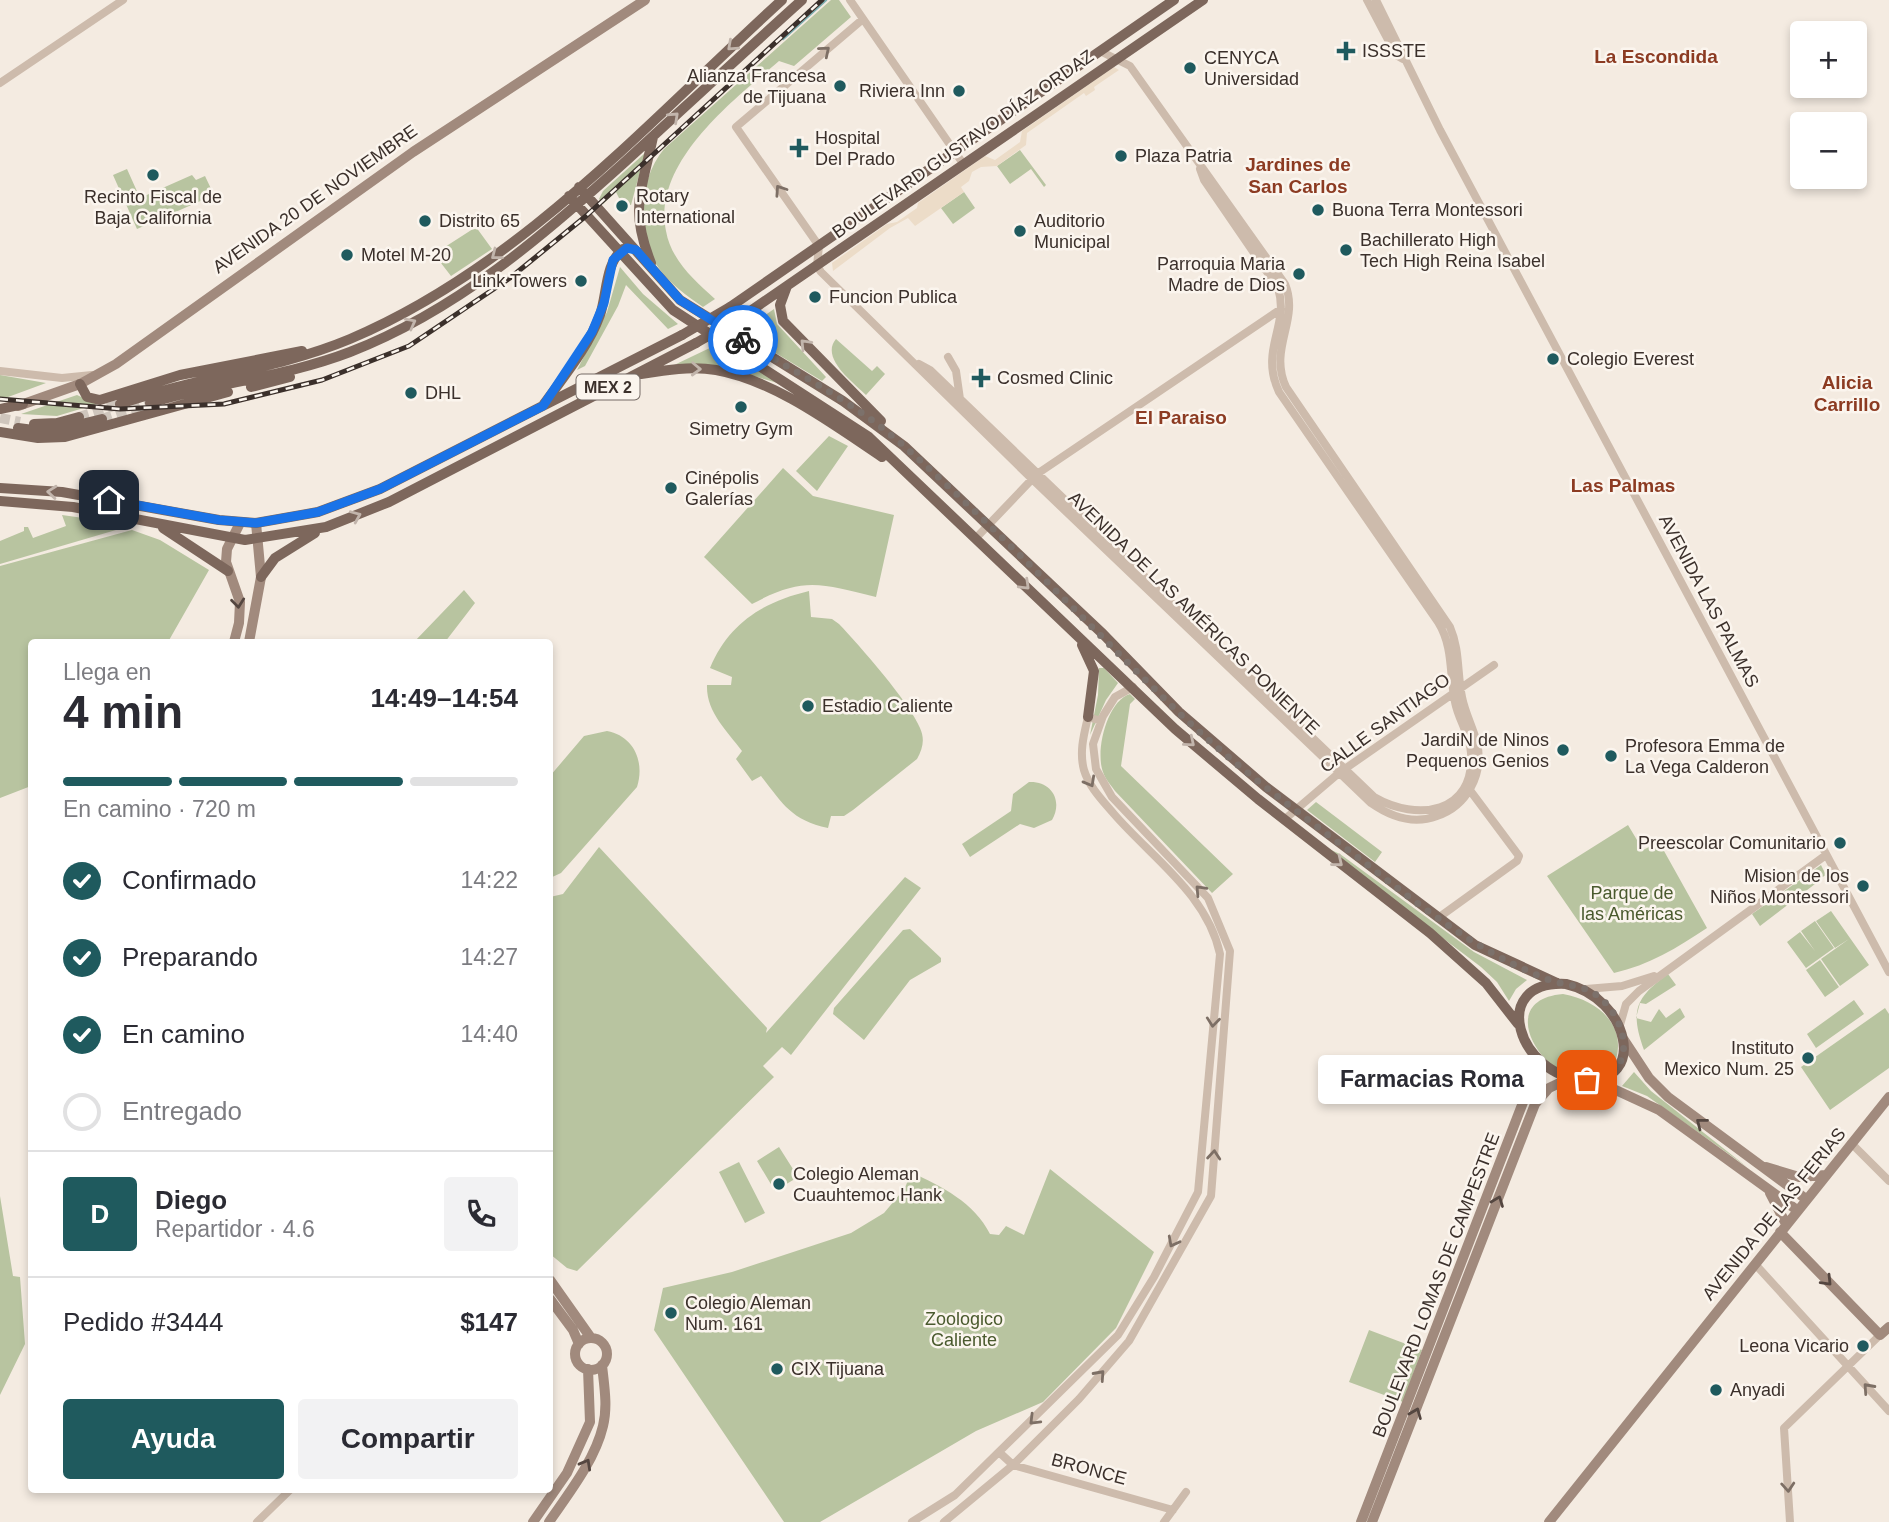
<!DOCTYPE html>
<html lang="es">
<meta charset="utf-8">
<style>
body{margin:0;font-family:Helvetica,sans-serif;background:#f2f2f3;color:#2b2b33;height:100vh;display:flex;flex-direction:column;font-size:26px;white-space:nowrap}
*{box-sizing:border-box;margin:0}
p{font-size:23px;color:#7c7c81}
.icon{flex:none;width:38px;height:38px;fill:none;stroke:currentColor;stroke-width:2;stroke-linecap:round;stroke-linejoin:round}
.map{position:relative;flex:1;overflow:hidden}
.drawer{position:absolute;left:28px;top:639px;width:525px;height:854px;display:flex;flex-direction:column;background:#fff;border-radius:7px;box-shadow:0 4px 10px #0003}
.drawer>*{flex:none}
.fabs{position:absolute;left:1790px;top:21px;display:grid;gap:14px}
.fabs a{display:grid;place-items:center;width:77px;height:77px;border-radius:7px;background:#fff;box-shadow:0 4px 10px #0003;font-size:35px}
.pin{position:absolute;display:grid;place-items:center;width:60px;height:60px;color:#fff;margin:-30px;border-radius:14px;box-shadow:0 4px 10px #0006}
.courier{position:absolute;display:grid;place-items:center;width:70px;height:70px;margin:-35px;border:5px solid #1a73e8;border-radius:50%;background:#fff;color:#222;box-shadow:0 2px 9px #0007}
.bubble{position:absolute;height:49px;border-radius:7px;background:#fff;box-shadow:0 4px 10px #0003;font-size:23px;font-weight:700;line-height:49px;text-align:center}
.headline em{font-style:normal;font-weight:700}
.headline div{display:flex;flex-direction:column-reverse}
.headline{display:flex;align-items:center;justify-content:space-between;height:119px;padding:0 35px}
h1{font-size:46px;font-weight:700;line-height:52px}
.bar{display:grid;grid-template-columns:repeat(4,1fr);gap:10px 7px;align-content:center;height:84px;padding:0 35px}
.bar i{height:9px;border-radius:5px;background:#e1e1e2}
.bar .selected{background:#1f5a5e}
.bar p{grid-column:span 4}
.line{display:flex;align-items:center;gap:18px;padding:0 35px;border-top:2px solid #e1e1e2}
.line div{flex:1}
.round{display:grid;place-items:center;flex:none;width:74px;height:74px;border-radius:7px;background:#f2f2f3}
ol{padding:0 35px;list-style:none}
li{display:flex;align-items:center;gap:21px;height:77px}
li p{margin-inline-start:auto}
li .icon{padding:7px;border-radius:50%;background:#1f5a5e;color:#fff;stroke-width:4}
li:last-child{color:#7c7c81}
li i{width:38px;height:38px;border:4px solid #e1e1e2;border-radius:50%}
.cta{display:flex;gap:14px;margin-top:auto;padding:14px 35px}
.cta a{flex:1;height:80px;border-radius:7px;background:#1f5a5e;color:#fff;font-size:28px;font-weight:700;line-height:80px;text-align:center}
.cta a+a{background:#f2f2f3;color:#2b2b33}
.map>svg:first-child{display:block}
.green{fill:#b8c4a0}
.plaza{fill:#ecdcc8}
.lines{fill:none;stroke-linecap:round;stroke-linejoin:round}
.stream{stroke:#7fb0b2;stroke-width:2.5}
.primary-tunnel{stroke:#cfc6bd;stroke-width:10;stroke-dasharray:10 5;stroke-linecap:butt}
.tertiary{stroke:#cdbbac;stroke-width:8}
.secondary{stroke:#a18a7d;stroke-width:10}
.primary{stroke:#7d675c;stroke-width:10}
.rail-casing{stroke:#3b302b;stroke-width:5}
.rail{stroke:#fbf5ee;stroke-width:2.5;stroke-dasharray:8;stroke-linecap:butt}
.primary-bridge{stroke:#7d675c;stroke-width:10}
.oneway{stroke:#c2b5ac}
.oneway2{stroke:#7d6f65}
.oneway3{stroke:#544640}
.done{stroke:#7c716b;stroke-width:7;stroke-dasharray:0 12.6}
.route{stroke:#1a73e8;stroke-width:9}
.poi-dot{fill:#1f5a5e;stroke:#fbf5ee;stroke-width:2.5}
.labels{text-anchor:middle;stroke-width:5;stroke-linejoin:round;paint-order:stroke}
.shield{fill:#fbf5ee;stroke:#756b66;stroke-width:2}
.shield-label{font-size:16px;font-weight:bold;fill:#3b302b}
.poi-label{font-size:18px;fill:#3b302b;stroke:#fbf5ee;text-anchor:start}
.street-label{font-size:18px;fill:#3b302b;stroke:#fbf5ee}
.park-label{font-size:18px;fill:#4a5a2e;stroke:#fbf5ee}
.neighbourhood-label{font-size:19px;font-weight:bold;fill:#8c3b22;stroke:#fbf5ee}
</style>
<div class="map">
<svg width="1889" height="1522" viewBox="0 0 1889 1522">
<rect width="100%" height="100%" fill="#f4ebe1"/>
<path class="green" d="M831,0h8l12,17 -57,49 -15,-5c-45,39 -127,101 -113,170 5,29 29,50 49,68l-12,8c-16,-11 -33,-23 -45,-40 -24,-33 -19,-88 6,-118z
M1020,150l26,35 -2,2 -13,-18 -21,15 -13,-18z
M645,153l-14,52 -10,-3 -5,-10 -13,12 -4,-5 4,-8z
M127,169l13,29 52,-23 4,5 9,-4 9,19 -77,34 -24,-54z
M964,192l11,16 -22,16 -12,-16z
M476,227l16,22 -41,27 -17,-22z
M620,267l23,27 35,30 -10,5 -42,-44 -8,21 -33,60 -8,4 30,-58z
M774,309l3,15 49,53 -4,4 -81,-49z
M836,339l36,32 5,-5 8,8 -19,21c-13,-13 -46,-37 -30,-56z
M716,345l65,39 -62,-18 -49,1z
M0,375l46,8 -46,17z
M77,395l20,9 -40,12 -36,-2z
M829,436l19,10 -31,45 -21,-20z
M783,468l30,28 81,19 -18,82c-55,-13 -72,-21 -124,7l-48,-47z
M62,515l71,10 -133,39v-23l24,-10v-4h4l5,11 33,-12z
M132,530l28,10 49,30 -41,72h-136l-1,144 -31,12v-232z
M464,590l11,13 -30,39h-31z
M809,591l2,26 21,2 7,5c20,21 71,79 81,104 5,11 3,20 -3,31l-64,51 -9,6h-13l-3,12c-37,-8 -45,-24 -67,-52l-9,5 -16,-22 6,-8c-15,-20 -36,-39 -35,-66h24l1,-8 -22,-9c19,-45 53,-66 99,-77z
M1099,668h5l14,15 -12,17 -16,35 8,-40z
M1130,694l5,5 -5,5 -9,62 112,108 -21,19 -97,-102c-4,-6 -10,-12 -12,-19 -8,-21 4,-71 27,-78z
M607,731c27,5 38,31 30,56l-76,86 -11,5v-102l34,-40z
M1029,782c23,-1 34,19 23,38l-18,8 -14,-4 -50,33 -8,-13 49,-33 2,-17z
M1316,802l66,50 -7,10 -68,-52z
M1628,825l15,25 16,-8 48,86c-30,20 -58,37 -93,45l-67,-97z
M1320,845l20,9 134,98 53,28 -11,9 -7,12 -12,-19 -16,-15z
M599,847l168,181 -1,5 139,-156 16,11 -130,167 -9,-8 -19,19 11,11 -197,194 -10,-3 -17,-14v-357l13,-3z
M1821,865l5,10 -12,7 1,2 -55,42 -8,-12z
M1831,911l38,54 -29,21 -19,-27 28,-20 -14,9 -19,-27z
M1815,921l19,27 -28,20 -19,-26 13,-10 15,19 -14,-20z
M910,929l31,29v4l-31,18 -46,60 -31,-26 1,-6 69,-78z
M1820,960l19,27 -14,10 -19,-27z
M1668,974l8,11 -30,19 -6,-1 -4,15 15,4 8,-13 7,9 14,-10 5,9 -41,33c-14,-39 -9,-52 24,-76z
M1563,994c40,7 69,38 48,77 -8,2 -18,6 -26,7 -43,1 -92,-78 -22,-84z
M1854,1000l10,14 -48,34 -9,-14z
M1885,1008l4,6v54l-59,42 -29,-43z
M1634,1072l17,19 96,76 -100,-71 -25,-10z
M779,1147l19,30 -23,14 -18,-30z
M739,1162l26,51 -20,10 -26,-51z
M1050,1169l104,83 -38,76 -73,74 -67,29 -156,91h-36l-130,-192 9,-42 69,-16 119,-39 33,-20 21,-25 6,-16c31,15 63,30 79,62l9,1 7,-9 18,9z
M0,1196l13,80 7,1 5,67 -25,51z
M1369,1330l53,20 -19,52 -54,-20z"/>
<path class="plaza" d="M1114,67l5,3 -25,17 1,3 -9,6 -2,-3 -57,40 -1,12 -29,21 -16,1 -9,5 -3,9 -8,6 3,5 -49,34 -7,-8 -18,10 -57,43 -1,-8 55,-39 10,-2 20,-14 1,-5 67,-47 10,4 25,-18 2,-11z"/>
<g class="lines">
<path class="stream" d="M783,39l43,-39"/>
<path class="primary-tunnel" d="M79,417l41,-13
M0,418l20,4
M102,419l48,-16"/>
<path class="tertiary" d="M850,0l114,165
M1367,0l29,55 7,4
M1376,0l64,130 449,842
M863,19l-127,108 83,119 -2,20 4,6 211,207 339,324c20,14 42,22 66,13 30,-10 47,-42 40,-73 -4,-16 -12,-30 -15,-46 -5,-24 -2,-47 -12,-70l-164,-240c-18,-39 14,-67 -1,-103l-155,-218 -30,-15
M0,83l123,-83
M948,357l8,14 4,28
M919,364l11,6 444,427c43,25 101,17 97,-44 -1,-18 -13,-34 -16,-51 -6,-28 -1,-54 -17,-80l-159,-230c-20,-43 11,-66 -1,-104l-74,-108 -4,-11
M0,371l62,7 30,-3
M976,538l61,-64 244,-165
M1285,819l54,-46 155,-108
M1438,918l79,-57 2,-5 -50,-67
M1586,989l36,-3 32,-10
M1620,1025l6,-21 13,-13 187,-136
M1851,1143l38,38
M1755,1264l134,147
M1000,1453l13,12 160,45
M257,1522l34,-33
M912,1522l43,-27 163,-160 36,-58 44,-85 22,-238c-13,-60 -68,-96 -106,-140 -11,-13 -25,-27 -30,-44 -5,-18 0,-36 4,-53l13,4
M944,1522l69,-57 66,-66 50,-58 82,-145 19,-245 -22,-53 -96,-101 -16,-28 -3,-25 10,-28 12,-19 18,-10
M1164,1522l22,-30
M1790,1522l-6,-94 96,-93"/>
<path class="secondary" d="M18,406l62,-22 36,-20 297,-212 232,-152
M234,642l5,-19 1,-21 -14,-40 1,-13 13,-26
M249,642l12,-65 -5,-54
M1624,1040l25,38 19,19 138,102
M1594,1080l65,30 138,100
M1766,1167l33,10 27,-2
M1770,1193l16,31
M1780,1232l100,103 9,-8
M550,1280l41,58
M550,1299l23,31 6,14
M575 1354a16 16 0 1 1 32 0a16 16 0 1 1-32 0Z
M533,1522l34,-49 23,-51 -2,-53
M549,1522c20,-29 46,-62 54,-96 5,-20 1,-41 -1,-61
M1361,1522l166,-430 7,-34
M1372,1522l163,-418 14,-16 21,-10
M1549,1522l340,-425"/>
<path class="primary" d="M579,187l101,113 163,101 61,45 199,188 76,78 87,75 209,158 82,38
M569,196l104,114 196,127 306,292 83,70 172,134 56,50 32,41
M651,263c-22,-55 -9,-73 2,-126
M787,286l-7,19 3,16 98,100
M730,307l444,-307
M743,316l460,-316
M641,374c25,-4 50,-8 75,-4 58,10 118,55 166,87
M80,384l7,13 13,3 80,-25 122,-24
M251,387l39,-10
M150,403c65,-20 135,-26 200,-51 106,-41 193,-116 276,-191 59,-54 117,-108 176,-161
M120,404c76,-27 156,-34 230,-65 170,-72 298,-217 432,-339
M544,404c20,-28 44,-56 56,-89 7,-20 5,-52 23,-66
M0,409l23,-5
M34,424l23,-1 22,-6
M18,428l31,4 53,-13
M0,432l38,6 27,-1 163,-45
M0,488l62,4 157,28 37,3 62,-11 62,-23 302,-154
M0,501l73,6 172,33 81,-13 63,-25 307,-159
M163,528l65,43
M261,577l14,-19 40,-25
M1082,645l12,26 -6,46
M1566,984c63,14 82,99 19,96 -67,-3 -98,-100 -19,-96z"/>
<g class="rail-casing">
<path id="rail" d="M0,399l120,10 104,-5 98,-24 87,-34 101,-68 76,-62 236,-216"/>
</g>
<use href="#rail" class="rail"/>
<path class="primary-bridge" d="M682,335l48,-28
M696,343l47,-27"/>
</g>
<defs><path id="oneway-chevron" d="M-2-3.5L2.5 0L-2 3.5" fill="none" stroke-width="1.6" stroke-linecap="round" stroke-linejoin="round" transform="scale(1.75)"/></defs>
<g class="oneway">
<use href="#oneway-chevron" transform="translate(732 46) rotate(138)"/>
<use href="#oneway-chevron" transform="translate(674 117) rotate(-43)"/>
<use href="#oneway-chevron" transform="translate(496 255) rotate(142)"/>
<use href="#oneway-chevron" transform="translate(411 323) rotate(-28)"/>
<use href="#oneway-chevron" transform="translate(805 344) rotate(-134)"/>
<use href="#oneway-chevron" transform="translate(696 369) rotate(2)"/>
<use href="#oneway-chevron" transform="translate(52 492) rotate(-175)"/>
<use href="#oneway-chevron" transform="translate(356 516) rotate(-23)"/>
<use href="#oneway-chevron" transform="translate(1025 585) rotate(44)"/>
<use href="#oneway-chevron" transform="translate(1190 742) rotate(40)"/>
<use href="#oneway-chevron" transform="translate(1338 862) rotate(39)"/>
</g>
<g class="oneway2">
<use href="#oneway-chevron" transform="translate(825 51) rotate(-40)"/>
<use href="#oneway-chevron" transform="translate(780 190) rotate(-124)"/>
<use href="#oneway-chevron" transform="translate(1090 782) rotate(61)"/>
<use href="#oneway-chevron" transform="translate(1200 890) rotate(-133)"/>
<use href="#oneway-chevron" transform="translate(1213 1022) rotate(96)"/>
<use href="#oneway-chevron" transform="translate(1214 1155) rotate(-85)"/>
<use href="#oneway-chevron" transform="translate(1173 1242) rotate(118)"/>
<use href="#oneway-chevron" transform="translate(1100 1375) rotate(-48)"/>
<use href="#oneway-chevron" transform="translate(1868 1388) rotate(-132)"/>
<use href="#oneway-chevron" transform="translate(1034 1420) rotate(135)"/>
<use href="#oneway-chevron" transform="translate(1788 1487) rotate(86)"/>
</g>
<g class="oneway3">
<use href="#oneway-chevron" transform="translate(238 603) rotate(84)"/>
<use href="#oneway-chevron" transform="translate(1701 1123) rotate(-142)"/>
<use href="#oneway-chevron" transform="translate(1498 1201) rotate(-69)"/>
<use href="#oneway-chevron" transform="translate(1827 1281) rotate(46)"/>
<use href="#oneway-chevron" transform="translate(1416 1413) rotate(-68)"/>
<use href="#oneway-chevron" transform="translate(586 1464) rotate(-61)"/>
</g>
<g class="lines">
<path class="done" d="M743,340c55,34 114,64 161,106 95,84 182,177 273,265 56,54 121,101 183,148 59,46 117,93 187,120 17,7 35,5 51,17 31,24 41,82 -11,84"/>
<path class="route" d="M109,500l110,20 37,3 62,-11 62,-23 163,-83 49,-74 12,-29 9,-43 14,-12 9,2 44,50 63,40"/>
</g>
<g class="poi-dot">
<path d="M1342.5 40.5h7v7h7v7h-7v7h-7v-7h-7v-7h7z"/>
<circle cx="1190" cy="68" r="7"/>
<circle cx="840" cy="86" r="7"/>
<circle cx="959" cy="91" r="7"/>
<path d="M795.5 137.5h7v7h7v7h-7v7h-7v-7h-7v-7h7z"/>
<circle cx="1121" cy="156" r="7"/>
<circle cx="153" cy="175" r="7"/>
<circle cx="622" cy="206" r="7"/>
<circle cx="1318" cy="210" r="7"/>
<circle cx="425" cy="221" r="7"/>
<circle cx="1020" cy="231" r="7"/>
<circle cx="1346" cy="250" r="7"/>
<circle cx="347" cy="255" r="7"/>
<circle cx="1299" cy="274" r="7"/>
<circle cx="581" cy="281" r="7"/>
<circle cx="815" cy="297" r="7"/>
<circle cx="1553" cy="359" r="7"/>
<path d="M977.5 367.5h7v7h7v7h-7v7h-7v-7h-7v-7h7z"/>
<circle cx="411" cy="393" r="7"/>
<circle cx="741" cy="407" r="7"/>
<circle cx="671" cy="488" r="7"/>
<circle cx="808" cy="706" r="7"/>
<circle cx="1563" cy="750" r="7"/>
<circle cx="1611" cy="756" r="7"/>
<circle cx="1840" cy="843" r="7"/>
<circle cx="1863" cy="886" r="7"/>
<circle cx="1808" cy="1058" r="7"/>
<circle cx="779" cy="1184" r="7"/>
<circle cx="671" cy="1313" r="7"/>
<circle cx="1863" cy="1346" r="7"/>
<circle cx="777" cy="1369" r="7"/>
<circle cx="1716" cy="1390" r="7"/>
</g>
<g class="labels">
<rect class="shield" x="576.5" y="374.5" width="63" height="25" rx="5"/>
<g class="shield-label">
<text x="608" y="393">MEX 2</text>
</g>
<g class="poi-label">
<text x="1362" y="57">ISSSTE</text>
<text x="1204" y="64">CENYCA<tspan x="1204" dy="21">Universidad</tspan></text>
<text x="826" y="82" text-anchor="end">Alianza Francesa<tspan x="826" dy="21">de Tijuana</tspan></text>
<text x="945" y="97" text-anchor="end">Riviera Inn</text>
<text x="815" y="144">Hospital<tspan x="815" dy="21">Del Prado</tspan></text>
<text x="1135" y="162">Plaza Patria</text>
<text x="636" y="202">Rotary<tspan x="636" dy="21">International</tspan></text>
<text x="153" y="203" text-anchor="middle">Recinto Fiscal de<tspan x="153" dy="21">Baja California</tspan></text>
<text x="1332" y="216">Buona Terra Montessori</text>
<text x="439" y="227">Distrito 65</text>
<text x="1034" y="227">Auditorio<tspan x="1034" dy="21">Municipal</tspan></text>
<text x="1360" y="246">Bachillerato High<tspan x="1360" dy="21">Tech High Reina Isabel</tspan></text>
<text x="361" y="261">Motel M-20</text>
<text x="1285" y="270" text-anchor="end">Parroquia Maria<tspan x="1285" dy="21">Madre de Dios</tspan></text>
<text x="567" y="287" text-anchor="end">Link Towers</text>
<text x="829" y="303">Funcion Publica</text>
<text x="1567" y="365">Colegio Everest</text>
<text x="997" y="384">Cosmed Clinic</text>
<text x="425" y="399">DHL</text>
<text x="741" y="435" text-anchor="middle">Simetry Gym</text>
<text x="685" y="484">Cinépolis<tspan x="685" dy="21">Galerías</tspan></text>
<text x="822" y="712">Estadio Caliente</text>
<text x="1549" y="746" text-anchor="end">JardiN de Ninos<tspan x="1549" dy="21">Pequenos Genios</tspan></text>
<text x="1625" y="752">Profesora Emma de<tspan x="1625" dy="21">La Vega Calderon</tspan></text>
<text x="1826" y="849" text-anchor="end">Preescolar Comunitario</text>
<text x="1849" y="882" text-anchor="end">Mision de los<tspan x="1849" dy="21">Niños Montessori</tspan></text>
<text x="1794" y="1054" text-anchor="end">Instituto<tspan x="1794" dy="21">Mexico Num. 25</tspan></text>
<text x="793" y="1180">Colegio Aleman<tspan x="793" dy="21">Cuauhtemoc Hank</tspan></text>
<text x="685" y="1309">Colegio Aleman<tspan x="685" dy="21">Num. 161</tspan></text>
<text x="1849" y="1352" text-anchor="end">Leona Vicario</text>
<text x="791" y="1375">CIX Tijuana</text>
<text x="1730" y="1396">Anyadi</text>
</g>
<g class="street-label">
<text transform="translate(963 144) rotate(-35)" y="6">BOULEVARD GUSTAVO DÍAZ ORDAZ</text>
<text transform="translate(315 199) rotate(-35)" y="6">AVENIDA 20 DE NOVIEMBRE</text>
<text transform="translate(1709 601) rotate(62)" y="6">AVENIDA LAS PALMAS</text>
<text transform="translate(1194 613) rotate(44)" y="6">AVENIDA DE LAS AMÉRICAS PONIENTE</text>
<text transform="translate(1385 723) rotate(-36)" y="6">CALLE SANTIAGO</text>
<text transform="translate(1774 1214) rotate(-51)" y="6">AVENIDA DE LAS FERIAS</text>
<text transform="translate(1436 1285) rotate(-69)" y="6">BOULEVARD LOMAS DE CAMPESTRE</text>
<text transform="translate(1089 1469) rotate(15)" y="6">BRONCE</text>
</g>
<g class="park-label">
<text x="1632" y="899">Parque de<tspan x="1632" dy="21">las Américas</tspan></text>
<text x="964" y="1325">Zoologico<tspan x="964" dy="21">Caliente</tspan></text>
</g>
<g class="neighbourhood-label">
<text x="1656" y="63">La Escondida</text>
<text x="1298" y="171">Jardines de<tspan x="1298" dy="22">San Carlos</tspan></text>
<text x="1847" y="389">Alicia<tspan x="1847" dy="22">Carrillo</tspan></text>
<text x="1181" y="424">El Paraiso</text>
<text x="1623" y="492">Las Palmas</text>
</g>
</g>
</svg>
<div class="fabs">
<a>+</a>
<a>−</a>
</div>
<div class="pin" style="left:1587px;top:1080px;background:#ea580c"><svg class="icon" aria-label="bag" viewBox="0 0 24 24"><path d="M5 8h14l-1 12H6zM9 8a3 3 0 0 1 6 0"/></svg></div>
<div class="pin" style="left:109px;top:500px;background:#1f2937"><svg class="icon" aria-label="home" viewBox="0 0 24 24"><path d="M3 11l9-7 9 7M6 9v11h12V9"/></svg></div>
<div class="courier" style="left:743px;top:340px"><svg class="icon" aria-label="bike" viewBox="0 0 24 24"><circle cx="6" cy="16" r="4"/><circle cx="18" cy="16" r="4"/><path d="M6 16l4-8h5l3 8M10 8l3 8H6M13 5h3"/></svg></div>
<div class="bubble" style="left:1318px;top:1055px;width:228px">Farmacias Roma</div>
<section class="drawer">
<div class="headline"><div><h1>4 min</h1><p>Llega en</p></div><em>14:49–14:54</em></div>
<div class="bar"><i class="selected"></i><i class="selected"></i><i class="selected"></i><i></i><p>En camino · 720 m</p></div>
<ol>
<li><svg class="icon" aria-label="check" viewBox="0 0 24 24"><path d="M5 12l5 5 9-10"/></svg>Confirmado<p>14:22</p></li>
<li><svg class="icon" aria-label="check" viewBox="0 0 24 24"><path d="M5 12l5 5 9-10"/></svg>Preparando<p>14:27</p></li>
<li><svg class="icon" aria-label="check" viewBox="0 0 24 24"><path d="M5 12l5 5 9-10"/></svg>En camino<p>14:40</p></li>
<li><i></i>Entregado</li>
</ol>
<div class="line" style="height:126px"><b class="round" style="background:#1f5a5e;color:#fff">D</b><div><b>Diego</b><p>Repartidor · 4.6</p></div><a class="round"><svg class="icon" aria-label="phone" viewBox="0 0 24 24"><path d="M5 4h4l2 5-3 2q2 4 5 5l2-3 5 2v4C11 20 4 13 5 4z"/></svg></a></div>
<div class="line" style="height:91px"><div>Pedido #3444</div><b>$147</b></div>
<div class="cta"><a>Ayuda</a><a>Compartir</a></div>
</section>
</div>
